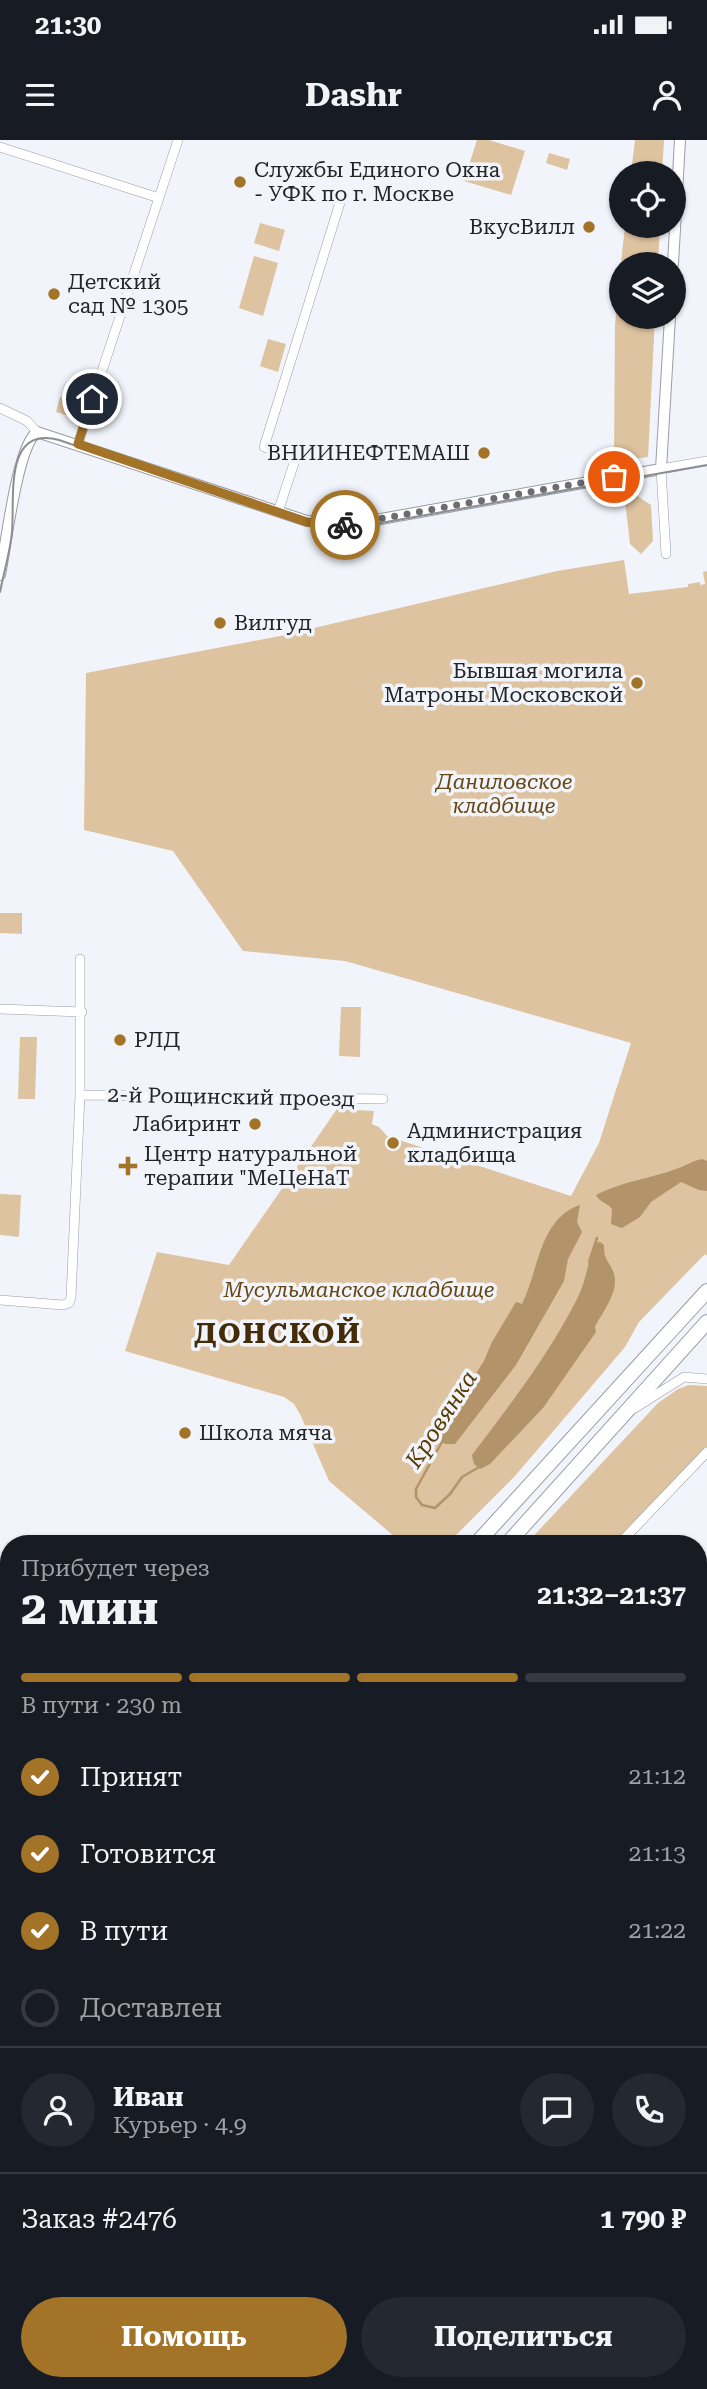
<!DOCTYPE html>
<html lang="ru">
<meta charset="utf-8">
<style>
body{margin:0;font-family:"Roboto Serif",serif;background:#242831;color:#f1f3f6;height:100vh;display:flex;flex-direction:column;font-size:26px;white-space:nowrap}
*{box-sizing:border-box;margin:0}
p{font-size:23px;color:#9ea1a6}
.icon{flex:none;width:38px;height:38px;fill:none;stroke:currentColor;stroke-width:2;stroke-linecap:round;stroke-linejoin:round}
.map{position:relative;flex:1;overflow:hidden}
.details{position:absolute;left:0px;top:1395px;width:707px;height:856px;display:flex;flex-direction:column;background:#171b24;border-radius:28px 28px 0 0;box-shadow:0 2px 5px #0004}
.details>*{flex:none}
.tools{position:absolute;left:609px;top:21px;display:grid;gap:14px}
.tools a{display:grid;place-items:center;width:77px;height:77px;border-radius:50%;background:#171b24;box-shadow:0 2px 5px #0004;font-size:35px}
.pin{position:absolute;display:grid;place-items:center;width:60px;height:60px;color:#fff;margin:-30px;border:4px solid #fff;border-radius:50%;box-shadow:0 2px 7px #0007}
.courier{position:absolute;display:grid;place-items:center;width:70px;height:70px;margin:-35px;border:5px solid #a37327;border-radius:50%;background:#fff;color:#222;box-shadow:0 2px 9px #0007}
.headline em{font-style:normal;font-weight:700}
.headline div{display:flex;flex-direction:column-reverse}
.headline{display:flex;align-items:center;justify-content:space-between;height:119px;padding:0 21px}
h1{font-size:46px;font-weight:700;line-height:52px}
.bar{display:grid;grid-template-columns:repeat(4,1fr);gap:10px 7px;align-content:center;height:84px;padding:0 21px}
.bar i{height:9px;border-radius:5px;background:#363941}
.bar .on{background:#a37327}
.bar p{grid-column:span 4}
.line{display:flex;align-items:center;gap:18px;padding:0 21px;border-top:2px solid #363941}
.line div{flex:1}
.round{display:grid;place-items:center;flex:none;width:74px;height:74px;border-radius:37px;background:#242831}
ol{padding:0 21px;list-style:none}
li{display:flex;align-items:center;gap:21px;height:77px}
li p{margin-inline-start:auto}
li .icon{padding:7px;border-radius:50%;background:#a37327;color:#fff;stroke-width:4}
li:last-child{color:#9ea1a6}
li i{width:38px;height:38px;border:4px solid #363941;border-radius:50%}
.action{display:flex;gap:14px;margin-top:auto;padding:14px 21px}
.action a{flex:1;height:80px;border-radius:42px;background:#a37327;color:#fff;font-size:28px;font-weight:700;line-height:80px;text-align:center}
.action a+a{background:#242831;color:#f1f3f6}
.status{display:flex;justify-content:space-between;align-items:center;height:49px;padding:0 35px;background:#171b24;direction:ltr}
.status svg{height:19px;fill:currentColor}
header{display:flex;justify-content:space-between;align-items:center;height:91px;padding:0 21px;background:#171b24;font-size:32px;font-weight:700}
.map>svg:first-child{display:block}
.green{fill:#dec3a0}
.water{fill:#b39369}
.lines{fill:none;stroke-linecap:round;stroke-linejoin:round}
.stream{stroke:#b39369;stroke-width:2.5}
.minor-casing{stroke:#9a9da3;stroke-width:10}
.tertiary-casing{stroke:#9a9da3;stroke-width:12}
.secondary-casing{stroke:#9a9da3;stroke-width:14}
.primary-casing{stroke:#9a9da3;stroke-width:16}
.minor{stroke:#fff;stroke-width:9}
.tertiary{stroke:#fff;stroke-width:10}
.secondary{stroke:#fff;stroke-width:12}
.primary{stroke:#fff;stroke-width:14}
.tram{stroke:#8c8e92;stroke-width:2}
.rail-casing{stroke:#8c8e92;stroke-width:5}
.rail{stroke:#f1f4fa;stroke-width:2.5;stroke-dasharray:8;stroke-linecap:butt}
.done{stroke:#6c6d71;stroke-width:7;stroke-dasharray:0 12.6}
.route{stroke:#a37327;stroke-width:9}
.poi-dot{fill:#a37327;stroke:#f1f4fa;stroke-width:2.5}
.labels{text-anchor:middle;stroke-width:7;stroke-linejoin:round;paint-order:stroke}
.poi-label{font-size:21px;fill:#242527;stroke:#f1f4fa;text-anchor:start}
.park-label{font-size:21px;font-style:italic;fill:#664611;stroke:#f1f4fa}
.street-label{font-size:21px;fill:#242527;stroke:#f1f4fa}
.water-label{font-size:23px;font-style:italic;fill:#593a00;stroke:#f1f4fa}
.district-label{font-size:28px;font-weight:bold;letter-spacing:2px;fill:#432c07;stroke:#f1f4fa}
</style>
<div class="status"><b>21:30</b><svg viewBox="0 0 49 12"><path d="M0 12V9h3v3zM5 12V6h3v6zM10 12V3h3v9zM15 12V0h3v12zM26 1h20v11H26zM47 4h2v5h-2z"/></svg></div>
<header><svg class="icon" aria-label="menu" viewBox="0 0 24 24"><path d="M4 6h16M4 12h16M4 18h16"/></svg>Dashr<svg class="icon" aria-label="person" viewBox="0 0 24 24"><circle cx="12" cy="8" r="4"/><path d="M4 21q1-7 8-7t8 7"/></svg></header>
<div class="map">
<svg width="707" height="2249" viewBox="0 0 707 2249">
<rect width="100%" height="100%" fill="#f1f4fa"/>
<path class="green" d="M477,0h12l36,11 -14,44 -47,-14z
M635,0h29l-2,33h-31z
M549,13l21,6 -3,11 -21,-7z
M260,83l25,7 -6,21 -25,-8z
M625,86h35l-2,38 -37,-1z
M254,116l24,7 -15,53 -24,-8z
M620,143l1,34h34l-7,140 -34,4 1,-137z
M268,199l18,5 -8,28 -18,-6z
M60,257l13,4 -4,15 -13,-4z
M634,354l17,11 2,36 -12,13 -11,-10 -5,-43z
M624,420l5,34 59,-7v-3l12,-2v3l5,-1 -2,-12 4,-1v685l-2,-2 -66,68 -14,25 -110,129 -67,67h-46l-73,-62 -29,-67 -6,-10 -10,-7 -159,-46 32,-99 72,13 108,-156 37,2 -2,13 7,3 8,9 184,60 28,-53 32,-100 -286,-82 -102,-10 -70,-100 -89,-21 2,-157 194,-37 277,-65z
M0,773h22v21l-22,-1z
M341,867h20l-1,50 -21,-1z
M20,897h17l-2,62h-17z
M0,1054l21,1 -2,42 -19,-2z
M689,1245l18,1v73l-81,84 -100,1 132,-141 20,-14z
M206,2242h108l-44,7h-96z"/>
<path class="water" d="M702,1019l5,2v30l-8,-1 -18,-8 -30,20 -11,15 -18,11 -11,-4 1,-15c-4,-6 -13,-7 -16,-14 27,-14 53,-16 80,-26 10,-3 15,-8 26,-10z
M580,1065l-3,17 5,10 -14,27 -4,22 -48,84 -61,79h-10l-7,-5 1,-8 45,-70 8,-19 24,-40 6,2c17,-34 17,-85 58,-99z
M600,1102l4,3c0,16 4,14 9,26 8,19 -10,40 -18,56l1,5 -53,76 -53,56 -10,5 -6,-5 -2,-9c38,-50 76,-99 105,-156 9,-17 11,-38 18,-56z"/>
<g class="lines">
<path class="stream" d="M589,1122l8,-24
M443,1300l-27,49v8l6,8 13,3 15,-14 12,-17 19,-11"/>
<g class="minor-casing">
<path id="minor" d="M0,7l159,51
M0,268l27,13 10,11
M78,304l100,-304
M278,372l18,-55 -32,-10 79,-254
M666,414l-5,-85 46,-8
M0,869l82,3
M80,955l303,4
M0,1160l63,5 6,-2 2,-6 9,-202v-136
M635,1268l49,-31 23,2
M619,1404l88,-92
M0,1515l9,9"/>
</g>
<g class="tertiary-casing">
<path id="tertiary" d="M673,124l7,-124
M0,435c6,-29 17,-129 37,-143l270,89 40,4 314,-56 9,-152
M0,1880l9,-12
M698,2143l9,1
M107,2249l59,-7"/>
</g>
<g class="secondary-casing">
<path id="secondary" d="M0,1863l9,-8"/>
</g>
<g class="primary-casing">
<path id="primary" d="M476,1404l231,-253
M507,1404l200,-222
M0,1907l9,-9
M0,1944l9,-10"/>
</g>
<use href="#minor" class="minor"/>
<use href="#tertiary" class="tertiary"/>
<use href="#secondary" class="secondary"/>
<use href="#primary" class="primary"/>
<path class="tram" d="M0,452c4,-20 10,-40 12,-60 3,-34 -9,-107 47,-92l247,85 41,4 360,-64"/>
<g class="rail-casing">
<path id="rail" d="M698,2201l9,-2
M332,2249l45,-7
M391,2249l47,-7"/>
</g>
<use href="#rail" class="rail"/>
</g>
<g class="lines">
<path class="done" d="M345,385l269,-48"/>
<path class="route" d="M92,259l-14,45 229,78 38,3"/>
</g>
<g class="poi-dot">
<circle cx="240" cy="42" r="7"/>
<circle cx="589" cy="87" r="7"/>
<circle cx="54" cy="154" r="7"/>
<circle cx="484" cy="313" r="7"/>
<circle cx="220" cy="483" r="7"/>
<circle cx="637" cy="543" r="7"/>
<circle cx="120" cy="900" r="7"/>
<circle cx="255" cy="984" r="7"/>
<circle cx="393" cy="1003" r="7"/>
<path d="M124.5 1015.5h7v7h7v7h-7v7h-7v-7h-7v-7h7z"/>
<circle cx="185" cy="1293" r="7"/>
</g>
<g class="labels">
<g class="poi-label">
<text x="254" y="37">Службы Единого Окна<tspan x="254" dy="24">- УФК по г. Москве</tspan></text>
<text x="575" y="94" text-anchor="end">ВкусВилл</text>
<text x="68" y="149">Детский<tspan x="68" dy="24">сад № 1305</tspan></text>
<text x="470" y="320" text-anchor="end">ВНИИНЕФТЕМАШ</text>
<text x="234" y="490">Вилгуд</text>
<text x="623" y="538" text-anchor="end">Бывшая могила<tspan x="623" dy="24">Матроны Московской</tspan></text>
<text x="134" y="907">РЛД</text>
<text x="241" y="991" text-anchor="end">Лабиринт</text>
<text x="407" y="998">Администрация<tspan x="407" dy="24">кладбища</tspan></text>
<text x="144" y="1021">Центр натуральной<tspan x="144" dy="24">терапии "МеЦеНаТ</tspan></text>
<text x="199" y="1300">Школа мяча</text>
</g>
<g class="park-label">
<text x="504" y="649">Даниловское<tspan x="504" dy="24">кладбище</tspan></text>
<text x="359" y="1157">Мусульманское кладбище</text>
</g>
<g class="street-label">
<text transform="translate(231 957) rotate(1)" y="7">2-й Рощинский проезд</text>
</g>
<g class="water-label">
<text transform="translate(441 1279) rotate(-57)" y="8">Кровянка</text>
</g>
<g class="district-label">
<text x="278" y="1203">ДОНСКОЙ</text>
</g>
</g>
</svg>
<div class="tools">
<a><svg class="icon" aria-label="locate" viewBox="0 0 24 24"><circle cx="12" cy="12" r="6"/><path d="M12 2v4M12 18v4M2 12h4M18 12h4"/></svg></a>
<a><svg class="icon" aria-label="layers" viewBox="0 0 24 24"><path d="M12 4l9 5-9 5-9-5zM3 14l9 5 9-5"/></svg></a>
</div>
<div class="pin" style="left:614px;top:337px;background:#ea580c"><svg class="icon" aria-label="bag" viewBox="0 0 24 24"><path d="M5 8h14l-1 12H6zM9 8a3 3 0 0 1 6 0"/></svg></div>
<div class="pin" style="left:92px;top:259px;background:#1f2937"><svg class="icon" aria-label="home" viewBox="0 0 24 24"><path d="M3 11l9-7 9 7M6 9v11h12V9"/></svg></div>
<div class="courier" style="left:345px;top:385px"><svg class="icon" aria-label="bike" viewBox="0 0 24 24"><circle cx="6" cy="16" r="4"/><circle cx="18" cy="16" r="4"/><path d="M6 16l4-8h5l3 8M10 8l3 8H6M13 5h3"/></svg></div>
<section class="details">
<div class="headline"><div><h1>2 мин</h1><p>Прибудет через</p></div><em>21:32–21:37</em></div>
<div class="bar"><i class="on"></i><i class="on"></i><i class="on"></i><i></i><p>В пути · 230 m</p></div>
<ol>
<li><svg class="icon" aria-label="check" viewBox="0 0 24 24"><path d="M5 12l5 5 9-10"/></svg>Принят<p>21:12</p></li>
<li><svg class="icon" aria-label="check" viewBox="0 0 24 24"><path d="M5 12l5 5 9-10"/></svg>Готовится<p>21:13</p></li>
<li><svg class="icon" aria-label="check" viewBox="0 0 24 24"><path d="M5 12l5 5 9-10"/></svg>В пути<p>21:22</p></li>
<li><i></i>Доставлен</li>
</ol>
<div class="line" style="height:126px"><a class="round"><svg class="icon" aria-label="person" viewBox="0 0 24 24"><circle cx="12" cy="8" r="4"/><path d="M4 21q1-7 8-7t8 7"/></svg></a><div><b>Иван</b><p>Курьер · 4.9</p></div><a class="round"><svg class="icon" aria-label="chat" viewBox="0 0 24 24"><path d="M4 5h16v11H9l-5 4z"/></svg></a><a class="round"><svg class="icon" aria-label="phone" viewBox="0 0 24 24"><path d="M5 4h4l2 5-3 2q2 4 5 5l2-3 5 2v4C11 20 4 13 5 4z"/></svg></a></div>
<div class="line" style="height:91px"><div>Заказ #2476</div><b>1 790 ₽</b></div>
<div class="action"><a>Помощь</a><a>Поделиться</a></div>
</section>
</div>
